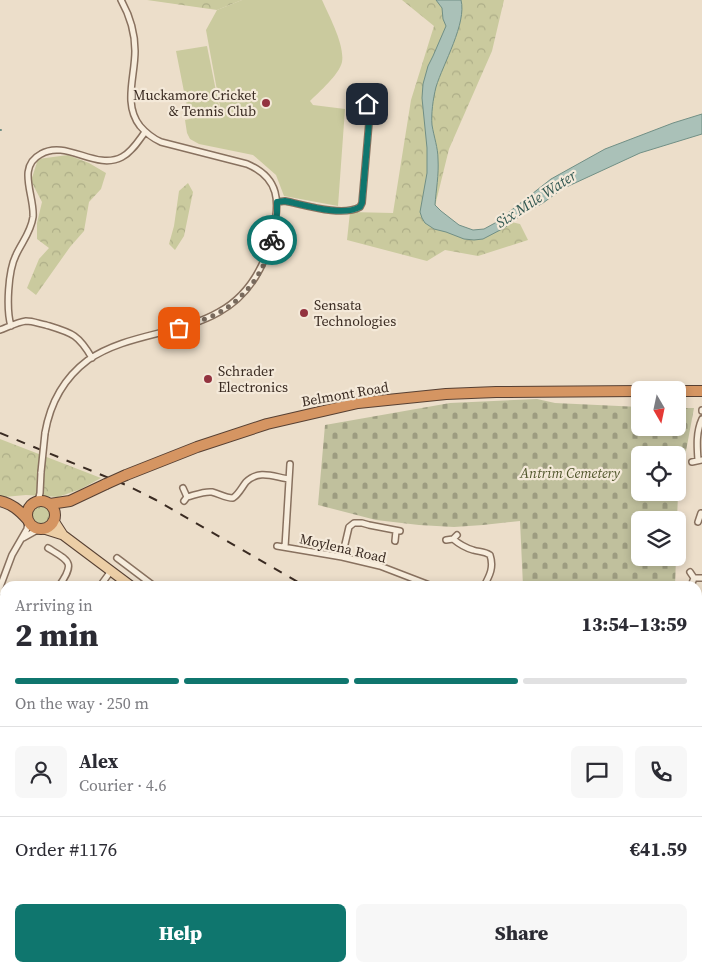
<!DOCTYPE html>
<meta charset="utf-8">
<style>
body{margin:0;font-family:"Source Serif 4",serif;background:#f7f7f7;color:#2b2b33;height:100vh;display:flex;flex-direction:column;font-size:19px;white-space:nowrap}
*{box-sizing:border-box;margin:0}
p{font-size:16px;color:#7c7c81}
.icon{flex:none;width:28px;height:28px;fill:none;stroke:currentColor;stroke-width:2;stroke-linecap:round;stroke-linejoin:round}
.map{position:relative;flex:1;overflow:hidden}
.details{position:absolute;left:0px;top:581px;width:702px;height:391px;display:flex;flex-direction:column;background:#fff;border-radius:15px 15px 0 0;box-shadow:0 2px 8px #0003}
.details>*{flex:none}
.needle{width:32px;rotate:171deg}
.buttons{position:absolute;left:631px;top:381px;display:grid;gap:10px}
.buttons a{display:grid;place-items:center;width:55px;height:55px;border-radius:8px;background:#fff;box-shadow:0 2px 8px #0003;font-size:25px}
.pin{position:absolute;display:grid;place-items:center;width:42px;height:42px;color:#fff;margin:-21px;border-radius:10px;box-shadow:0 2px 8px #0006}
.courier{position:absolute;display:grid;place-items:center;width:50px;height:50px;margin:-25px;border:4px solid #0f766e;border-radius:50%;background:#fff;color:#222;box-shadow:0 1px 6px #0007}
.headline em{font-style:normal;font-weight:800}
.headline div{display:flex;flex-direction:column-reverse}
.headline{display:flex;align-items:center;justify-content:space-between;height:85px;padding:0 15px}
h1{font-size:32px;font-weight:800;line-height:38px}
.bar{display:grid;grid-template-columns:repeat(4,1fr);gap:8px 5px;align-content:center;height:60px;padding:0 15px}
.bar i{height:6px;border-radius:4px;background:#e1e1e2}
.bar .active{background:#0f766e}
.bar p{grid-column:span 4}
.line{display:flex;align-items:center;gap:12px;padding:0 15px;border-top:1px solid #e1e1e2}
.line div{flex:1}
.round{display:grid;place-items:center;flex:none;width:52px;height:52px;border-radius:8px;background:#f7f7f7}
.button{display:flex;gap:10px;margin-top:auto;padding:10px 15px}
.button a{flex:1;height:58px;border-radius:8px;background:#0f766e;color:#fff;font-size:20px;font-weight:800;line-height:58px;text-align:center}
.button a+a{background:#f7f7f7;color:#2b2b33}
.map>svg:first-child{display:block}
.grass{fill:url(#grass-tufts)}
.forest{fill:url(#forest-crowns)}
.cemetery{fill:url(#cemetery-stones);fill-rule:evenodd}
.pitch{fill:#caca9e}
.water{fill:#aac1b8;stroke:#718f85}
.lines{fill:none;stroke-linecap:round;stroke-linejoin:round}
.stream{stroke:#718f85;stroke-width:2}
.street-casing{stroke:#88715f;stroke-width:8}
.primary-casing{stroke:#574033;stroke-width:11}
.highway-casing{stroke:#574033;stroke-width:12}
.street{stroke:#f7eddd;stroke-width:5}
.primary{stroke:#eccea6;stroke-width:9}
.highway{stroke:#d59562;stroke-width:10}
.rail{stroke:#3a2b22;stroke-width:2;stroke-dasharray:9 9;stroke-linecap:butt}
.street-bridge-casing{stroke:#88715f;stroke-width:8;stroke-linecap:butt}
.highway-bridge-casing{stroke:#574033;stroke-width:12;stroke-linecap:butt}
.street-bridge{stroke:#f7eddd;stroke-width:5}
.highway-bridge{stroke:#d59562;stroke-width:10}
.done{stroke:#786a5d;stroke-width:5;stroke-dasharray:0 9}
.route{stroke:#0f766e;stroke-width:6}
.poi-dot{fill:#93333f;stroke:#f4e9d9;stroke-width:2}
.labels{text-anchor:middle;stroke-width:4.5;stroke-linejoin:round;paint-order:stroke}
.poi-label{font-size:14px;fill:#3a2b22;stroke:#f4e9d9;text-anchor:start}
.street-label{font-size:14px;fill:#3a2b22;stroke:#f4e9d9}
.park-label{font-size:14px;font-style:italic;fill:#4f552a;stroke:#f4e9d9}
.water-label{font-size:15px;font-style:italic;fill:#325852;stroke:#f4e9d9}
</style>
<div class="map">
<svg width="702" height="972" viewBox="0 0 702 972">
<defs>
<pattern id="grass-tufts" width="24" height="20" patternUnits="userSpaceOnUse" patternTransform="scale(1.25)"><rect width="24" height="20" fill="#caca9e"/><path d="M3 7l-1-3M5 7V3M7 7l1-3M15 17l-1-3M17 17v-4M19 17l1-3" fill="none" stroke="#aeae88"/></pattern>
<pattern id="forest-crowns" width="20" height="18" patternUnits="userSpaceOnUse" patternTransform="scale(1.25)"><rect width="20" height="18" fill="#caca9e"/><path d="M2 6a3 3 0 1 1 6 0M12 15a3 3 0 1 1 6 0" fill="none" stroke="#aeae88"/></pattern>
<pattern id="cemetery-stones" width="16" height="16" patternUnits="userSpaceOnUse" patternTransform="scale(1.25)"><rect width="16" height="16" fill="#c0c09d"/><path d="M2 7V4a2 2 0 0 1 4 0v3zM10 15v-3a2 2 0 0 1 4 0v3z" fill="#9d9c80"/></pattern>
</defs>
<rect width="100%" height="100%" fill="#ecdeca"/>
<path class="grass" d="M31 515a10 10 0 1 1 20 0a10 10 0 1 1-20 0Z
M302,968h91v4h-91z"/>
<path class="forest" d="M147,0h95l-25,10z
M402,0h102l-12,51 -43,98 -14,57 2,9 34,20 36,-14 13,3 8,16 -50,16 -33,-6 -18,11 -80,-21 3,-28 43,1 18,-113 23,-74z
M68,155l21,8 17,10 -5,16 -12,13 -5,29 -14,16 -34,48 -9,-7 12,-29 10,-11 -12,-9v-16l5,-21 -11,-21 7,-22z
M188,183l5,9 -9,44 -9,14 -6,-6 5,-18 5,-35z
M0,439l101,39 -20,11 -23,8 -32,-2 -22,2 -4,-1z
M30,968h91l-1,4h-89z"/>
<path class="cemetery" d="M537,399l18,4 85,4v21h38v-20h16l-16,86 -1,26h-37v38h36l-1,28h-152l-3,-65 -37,4 -29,2 -35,-2 -43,-5 -58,-15 7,-80 125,-22zM640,455h38v37h-38z"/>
<path class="pitch" d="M242,0h80c7,16 23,45 20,62 -3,13 -23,30 -32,39l3,4 32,4 -7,97 -54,-10 -8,-21 -23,-20 -54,-11 -9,-5 -3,-6 -2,-13 36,-8 -15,-82 11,-20z
M207,46l13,65 -31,6 -13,-66z"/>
<path class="water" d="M436,0h25c6,23 -18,64 -25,87 -3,12 -5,27 -4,38 2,12 6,23 6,34 1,16 -2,31 -3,46l6,6 18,14 14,5 11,-1 11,-6 56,-44 54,-30 68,-26 29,-9v20l-62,19 -78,36 -19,14 -20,11 -19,14 -21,11 -9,1 -10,-1 -18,-7 -12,-3 -9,-6 -3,-5 -2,-6 7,-39v-25l-5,-50 1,-14 5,-18 5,-10 13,-30 -3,-7 -1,-11z"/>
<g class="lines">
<path class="stream" d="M0,130h1"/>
<g class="street-casing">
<path id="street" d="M277,202l8,-1c20,4 57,16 75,6l2,-4 8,-92 -3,-7 -10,-7
M11,326c-5,-17 -3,-55 5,-71 6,-13 15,-23 17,-38 2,-21 -17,-50 8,-63 25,-15 55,17 81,3 10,-5 17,-17 23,-25
M0,330c8,-3 18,-8 26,-9 7,0 14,3 20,4 26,8 32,9 46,33
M702,410v1
M45,433c5,-29 19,-55 43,-73 39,-27 91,-25 131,-48 31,-17 46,-46 54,-79 7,-31 7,-55 -26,-69l-86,-22c-9,-4 -15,-9 -21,-16 -17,-22 -5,-49 -5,-75 0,-18 -5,-35 -14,-51
M698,460c-1,-14 -2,-28 4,-41
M692,462l10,-2
M183,488l4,9
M38,501l2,-8 1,-21
M184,501l3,-4c8,-2 17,-6 25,-5 8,2 13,6 21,6 6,-4 9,-11 13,-16 13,-13 28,-5 43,-3
M698,522l3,-9
M23,538l16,-9
M453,539c6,5 13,9 20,11 6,2 11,1 17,5 4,12 0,20 -6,31
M446,540l7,-1 4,-4
M395,541l1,-10
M277,546l65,11 38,9 52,20
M285,547l5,-83
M48,548c21,13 28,14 11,38
M342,557l7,-30 5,-4h8l7,2 31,6
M117,558l37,28
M690,572l4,6 -3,8
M694,578h8
M100,586l11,-15
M0,587l12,-32 15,-26 1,-8
M0,591l5,3
M698,634h4
M4,662l1,1
M0,713l5,-20
M698,768l4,6
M5,933c-2,7 -4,14 0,20
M579,968l1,4
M9,972l1,-4
M176,972l3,-1 4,1
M290,972v-4"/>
</g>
<g class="primary-casing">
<path id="primary" d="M54,521l9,14 68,51
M44,529l19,6
M650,968l7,4"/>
</g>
<g class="highway-casing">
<path id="highway" d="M678,391h24
M126,475l71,-28 70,-23 91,-21 88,-9 50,-2 144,-1
M27 515a14 14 0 1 1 28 0a14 14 0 1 1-28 0Z
M0,501c12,3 19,9 27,18
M50,504l20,-3 36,-17"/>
</g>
<use href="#street" class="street"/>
<use href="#primary" class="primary"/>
<use href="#highway" class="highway"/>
<path class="rail" d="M0,433l126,52 30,15 149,86
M698,930l4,5"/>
<g class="street-bridge-casing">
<path id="street-bridge" d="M41,472l4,-39"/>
</g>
<g class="highway-bridge-casing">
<path id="highway-bridge" d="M106,484l20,-9"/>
</g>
<use href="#street-bridge" class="street-bridge"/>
<use href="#highway-bridge" class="highway-bridge"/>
</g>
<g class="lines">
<path class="done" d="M179,328c11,-4 22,-7 33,-12 31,-14 53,-43 60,-76"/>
<path class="route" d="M272,240l5,-27v-11l8,-1c20,4 57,16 75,6l2,-4 8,-92 -3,-7"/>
</g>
<g class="poi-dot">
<circle cx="266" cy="103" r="5"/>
<circle cx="304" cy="313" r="5"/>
<circle cx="208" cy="379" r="5"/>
</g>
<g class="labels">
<g class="poi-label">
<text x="256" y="100" text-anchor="end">Muckamore Cricket<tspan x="256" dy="16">&amp; Tennis Club</tspan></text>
<text x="314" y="310">Sensata<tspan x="314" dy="16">Technologies</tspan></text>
<text x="218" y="376">Schrader<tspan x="218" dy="16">Electronics</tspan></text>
</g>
<g class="street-label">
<text transform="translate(345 394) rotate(-10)" y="5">Belmont Road</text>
<text transform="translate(343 548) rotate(13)" y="5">Moylena Road</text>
</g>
<g class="park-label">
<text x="570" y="478">Antrim Cemetery</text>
</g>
<g class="water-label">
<text transform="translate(536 199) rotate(-33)" y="5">Six Mile Water</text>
</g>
</g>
</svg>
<div class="buttons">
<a><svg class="needle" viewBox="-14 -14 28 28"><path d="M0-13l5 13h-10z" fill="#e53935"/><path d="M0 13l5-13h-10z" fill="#7c7c81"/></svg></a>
<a><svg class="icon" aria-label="locate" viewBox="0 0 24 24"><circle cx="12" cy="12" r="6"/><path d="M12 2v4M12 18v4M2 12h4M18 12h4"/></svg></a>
<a><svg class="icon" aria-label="layers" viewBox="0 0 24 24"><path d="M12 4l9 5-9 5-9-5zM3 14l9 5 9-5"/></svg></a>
</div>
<div class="pin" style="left:179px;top:328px;background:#ea580c"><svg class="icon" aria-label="bag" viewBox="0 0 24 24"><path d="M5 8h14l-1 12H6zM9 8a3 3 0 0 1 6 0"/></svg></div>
<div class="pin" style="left:367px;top:104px;background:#1f2937"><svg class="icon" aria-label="home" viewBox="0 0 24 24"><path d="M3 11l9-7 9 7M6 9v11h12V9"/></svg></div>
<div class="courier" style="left:272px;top:240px"><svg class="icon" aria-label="bike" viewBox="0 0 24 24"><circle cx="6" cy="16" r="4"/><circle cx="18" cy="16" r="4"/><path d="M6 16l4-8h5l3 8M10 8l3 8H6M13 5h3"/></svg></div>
<section class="details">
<div class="headline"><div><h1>2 min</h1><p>Arriving in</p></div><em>13:54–13:59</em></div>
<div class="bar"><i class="active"></i><i class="active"></i><i class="active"></i><i></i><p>On the way · 250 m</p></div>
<div class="line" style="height:90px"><a class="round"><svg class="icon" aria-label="person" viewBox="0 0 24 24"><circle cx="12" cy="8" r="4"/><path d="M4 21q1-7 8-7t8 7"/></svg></a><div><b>Alex</b><p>Courier · 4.6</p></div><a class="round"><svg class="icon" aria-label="chat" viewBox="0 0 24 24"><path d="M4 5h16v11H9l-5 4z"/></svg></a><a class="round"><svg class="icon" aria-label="phone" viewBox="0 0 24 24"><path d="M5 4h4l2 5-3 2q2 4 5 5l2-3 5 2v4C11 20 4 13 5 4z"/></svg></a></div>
<div class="line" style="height:65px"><div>Order #1176</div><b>€41.59</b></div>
<div class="button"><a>Help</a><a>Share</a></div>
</section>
</div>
